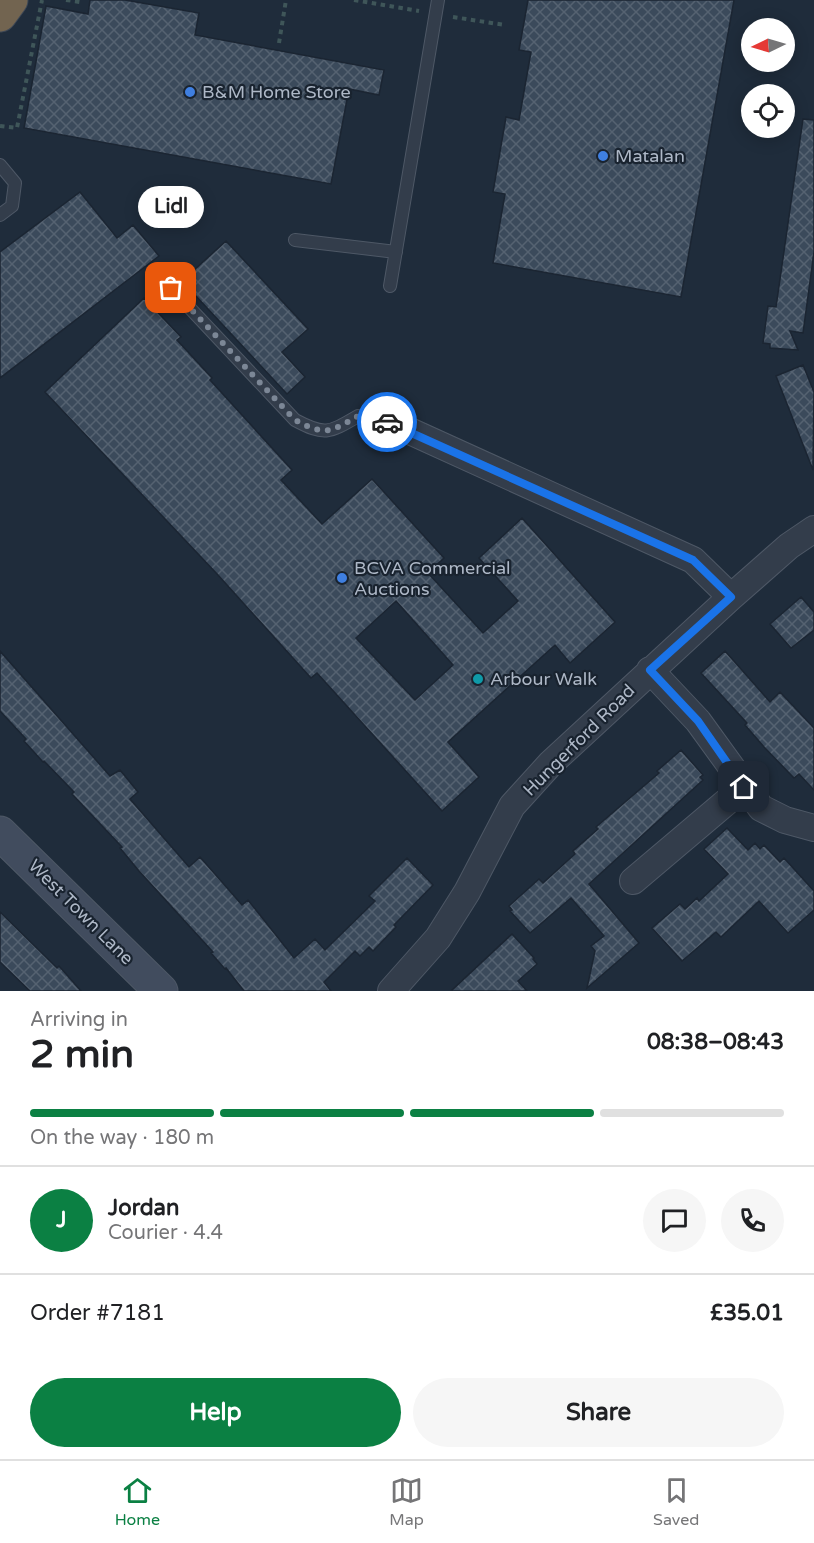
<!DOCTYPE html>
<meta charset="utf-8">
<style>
body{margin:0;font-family:"Varela Round",sans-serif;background:#f6f6f6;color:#202124;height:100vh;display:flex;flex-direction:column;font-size:22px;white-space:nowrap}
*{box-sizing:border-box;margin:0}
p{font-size:20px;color:#757577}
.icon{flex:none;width:33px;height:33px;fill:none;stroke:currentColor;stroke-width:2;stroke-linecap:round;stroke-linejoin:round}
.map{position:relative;height:991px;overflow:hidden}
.details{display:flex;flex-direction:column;background:#fff;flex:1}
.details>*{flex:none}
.needle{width:39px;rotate:265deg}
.buttons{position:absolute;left:741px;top:18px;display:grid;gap:12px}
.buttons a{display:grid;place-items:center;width:54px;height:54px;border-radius:50%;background:#fff;box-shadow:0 3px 15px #0003;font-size:30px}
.pin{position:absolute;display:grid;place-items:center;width:51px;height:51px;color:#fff;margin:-26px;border-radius:12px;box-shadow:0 3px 9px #0006}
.courier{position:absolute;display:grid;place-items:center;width:60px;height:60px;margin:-30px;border:4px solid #1a73e8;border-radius:50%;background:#fff;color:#222;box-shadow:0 2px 8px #0007}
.bubble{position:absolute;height:42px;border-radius:21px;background:#fff;box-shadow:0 3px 15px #0003;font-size:20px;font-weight:700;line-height:42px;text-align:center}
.headline em{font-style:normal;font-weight:700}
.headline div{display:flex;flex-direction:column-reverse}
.headline{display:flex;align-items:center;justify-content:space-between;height:102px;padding:0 30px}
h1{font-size:39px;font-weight:700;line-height:45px}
.bar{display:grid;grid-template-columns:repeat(4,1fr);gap:9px 6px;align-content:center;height:72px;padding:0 30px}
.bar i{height:8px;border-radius:4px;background:#e0e0e0}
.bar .on{background:#0b8043}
.bar p{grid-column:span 4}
.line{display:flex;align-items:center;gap:15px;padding:0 30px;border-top:2px solid #e0e0e0}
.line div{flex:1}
.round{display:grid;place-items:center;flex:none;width:63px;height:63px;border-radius:32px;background:#f6f6f6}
.button{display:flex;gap:12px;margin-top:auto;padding:12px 30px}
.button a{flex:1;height:69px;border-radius:36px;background:#0b8043;color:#fff;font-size:24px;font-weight:700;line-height:69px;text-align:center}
.button a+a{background:#f6f6f6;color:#202124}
.dock{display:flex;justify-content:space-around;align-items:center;height:84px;border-top:2px solid #e0e0e0;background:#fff;font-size:16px;color:#757577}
.dock a{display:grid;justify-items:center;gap:3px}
.dock .on{color:#0b8043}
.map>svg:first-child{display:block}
.building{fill:url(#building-cross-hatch);stroke:#1b2532;stroke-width:1.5;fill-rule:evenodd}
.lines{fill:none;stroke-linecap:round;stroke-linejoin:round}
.lane-casing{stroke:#4e5866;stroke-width:14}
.street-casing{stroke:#4e5866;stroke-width:28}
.secondary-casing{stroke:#4e5866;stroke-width:35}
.highway-casing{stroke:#3e4856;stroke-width:35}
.path{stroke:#3f5659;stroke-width:4;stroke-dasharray:4.5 4.5;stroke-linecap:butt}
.lane{stroke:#333d4b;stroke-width:12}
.street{stroke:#333d4b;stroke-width:26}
.secondary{stroke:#414c5e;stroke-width:33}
.highway{stroke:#726450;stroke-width:33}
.done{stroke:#7c8796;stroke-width:6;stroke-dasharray:0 10.8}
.route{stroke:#1a73e8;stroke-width:8}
.shop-dot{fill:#3f7fe0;stroke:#19232f;stroke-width:2}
.culture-dot{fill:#0f9aa8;stroke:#19232f;stroke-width:2}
.labels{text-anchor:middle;stroke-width:4.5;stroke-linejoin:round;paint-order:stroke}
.poi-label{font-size:18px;fill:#aeb8c7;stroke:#19232f;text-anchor:start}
.street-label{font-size:18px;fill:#aeb8c7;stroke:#19232f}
</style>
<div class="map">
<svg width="814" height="991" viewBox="0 0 814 991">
<defs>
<pattern id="building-cross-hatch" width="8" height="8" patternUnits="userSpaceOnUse" patternTransform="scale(1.5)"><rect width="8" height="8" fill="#3b4a5b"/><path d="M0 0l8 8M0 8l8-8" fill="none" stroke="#556271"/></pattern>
</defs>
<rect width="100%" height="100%" fill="#1f2c3b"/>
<path class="building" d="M90,0h35l74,13 -4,22 189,35 -5,25 -30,-6 -18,95 -307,-56 22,-122 42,8z
M528,0h206l-53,297 -188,-34 12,-69 -12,-2 13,-75 13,3 12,-68 -12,-2z
M803,119l11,1v132l-11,81 -13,-2 8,19 -28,-2v-4l-7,-1 5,-37 8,1z
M80,192l37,46 16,-13 26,31 -159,122v-126z
M226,241l82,88 -26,23 23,25 -18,17 -105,-113z
M144,298l37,39 -4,3 35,38 -2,2 82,90 -11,10 41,44 50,-45 72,79 -16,15 55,60 35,-32 -39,-43 43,-40 93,104 -45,41 -15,-18 -107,97 31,35 -37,34 -125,-138 -6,5 -93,-103 -173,-183zM396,601l57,64 -38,35 -59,-62z
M803,365l11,27 -1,78 -37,-94z
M801,597l13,15v18l-23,18 -21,-24z
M0,651l110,125 10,-6 18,22 -8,7 59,68 11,-10 42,48 6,-5 46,58 21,-19 10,11 50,-49 -6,-5 38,-38 26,27 -39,40 2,2 -23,24 -4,-4 -9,9 -5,-5 -31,31 7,9h-87l-18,-23 -1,1 -14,-16 2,-1 -74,-81 -19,-23 2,-1 -50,-53 2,-2 -30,-31 -1,1 -19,-21 2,-2 -26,-28z
M725,651l45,51 10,-10 34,36v62l-15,-16 -5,4 -30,-31 -19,-22 2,-2 -46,-50z
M681,750l22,25 -3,2 3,3 -114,104 50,59 -52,45 8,-37 -4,-5 13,-10 -33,-38 -41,35 -20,-22 2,-1 -3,-4 30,-27 4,4 32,-29 -2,-3 25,-22 -2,-2 63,-54 -2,-2z
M727,828l21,22 7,-7 5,6 4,-4 16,17 4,-4 30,33v19l-26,23 -29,-32 -38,36 -5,-5 -34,29 -30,-33 28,-24 5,5 12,-11 2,3 29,-27 -24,-25z
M0,912l57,56 2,-2 22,25h-51l-30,-29z
M512,934l22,24 -1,1 4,5 -19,17 9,10h-76z"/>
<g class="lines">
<g class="lane-casing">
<path id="lane" d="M0,165l15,18 -3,23 -12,9
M295,240l101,12
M390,286l48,-286
M171,288l124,132c30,16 34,13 63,-4l34,7"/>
</g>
<g class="street-casing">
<path id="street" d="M392,423l301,137 38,37
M650,670l48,51 63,87 24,12 29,8
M633,881l111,-94
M391,991l47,-53 29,-46 45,-86 39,-43 180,-166 58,-51 25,-17"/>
</g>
<g class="secondary-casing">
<path id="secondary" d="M0,833l161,158"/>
</g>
<g class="highway-casing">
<path id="highway" d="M0,15l11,-15"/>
</g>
<path class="path" d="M66,0l14,2 1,-2
M354,0l65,11
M453,17l52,8
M279,43l7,-43
M0,126l17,2 25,-128"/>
<use href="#lane" class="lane"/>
<use href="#street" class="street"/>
<use href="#secondary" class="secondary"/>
<use href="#highway" class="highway"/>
</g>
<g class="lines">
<path class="done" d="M171,288l124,132c30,16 34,13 63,-4l29,6"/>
<path class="route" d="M387,422l306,138 38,37 -81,73 48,51 46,66"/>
</g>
<g class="shop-dot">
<circle cx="190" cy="92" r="6"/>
<circle cx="603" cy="156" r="6"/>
<circle cx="342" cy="578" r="6"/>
</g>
<circle class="culture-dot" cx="478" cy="679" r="6"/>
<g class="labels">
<g class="poi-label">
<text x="202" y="98">B&amp;M Home Store</text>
<text x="615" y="162">Matalan</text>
<text x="354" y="574">BCVA Commercial<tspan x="354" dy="21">Auctions</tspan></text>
<text x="490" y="685">Arbour Walk</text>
</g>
<g class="street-label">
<text transform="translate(579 740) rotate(-45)" y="6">Hungerford Road</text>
<text transform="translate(81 912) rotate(45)" y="6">West Town Lane</text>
</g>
</g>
</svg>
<div class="buttons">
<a><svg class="needle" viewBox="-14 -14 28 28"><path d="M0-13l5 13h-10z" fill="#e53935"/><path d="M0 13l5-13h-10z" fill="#757577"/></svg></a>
<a><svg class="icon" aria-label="locate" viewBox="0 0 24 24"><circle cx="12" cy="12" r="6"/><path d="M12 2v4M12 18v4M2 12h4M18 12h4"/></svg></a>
</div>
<div class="pin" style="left:171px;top:288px;background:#ea580c"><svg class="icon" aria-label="bag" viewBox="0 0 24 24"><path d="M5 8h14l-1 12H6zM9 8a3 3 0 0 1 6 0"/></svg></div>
<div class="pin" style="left:744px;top:787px;background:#1f2937"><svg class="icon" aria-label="home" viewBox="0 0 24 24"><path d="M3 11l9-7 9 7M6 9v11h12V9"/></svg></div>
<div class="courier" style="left:387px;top:422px"><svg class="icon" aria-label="car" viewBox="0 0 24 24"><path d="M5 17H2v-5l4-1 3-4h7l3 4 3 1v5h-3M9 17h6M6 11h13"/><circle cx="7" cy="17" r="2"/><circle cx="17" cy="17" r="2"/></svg></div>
<div class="bubble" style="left:138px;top:186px;width:66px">Lidl</div>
</div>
<section class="details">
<div class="headline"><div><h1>2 min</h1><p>Arriving in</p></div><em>08:38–08:43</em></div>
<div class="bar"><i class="on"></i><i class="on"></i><i class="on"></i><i></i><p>On the way · 180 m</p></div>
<div class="line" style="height:108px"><b class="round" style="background:#0b8043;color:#fff">J</b><div><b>Jordan</b><p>Courier · 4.4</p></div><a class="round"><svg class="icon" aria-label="chat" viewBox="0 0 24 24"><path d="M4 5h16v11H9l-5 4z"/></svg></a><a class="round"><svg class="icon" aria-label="phone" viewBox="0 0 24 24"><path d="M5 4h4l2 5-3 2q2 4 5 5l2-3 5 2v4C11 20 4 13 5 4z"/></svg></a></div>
<div class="line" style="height:78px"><div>Order #7181</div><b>£35.01</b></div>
<div class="button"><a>Help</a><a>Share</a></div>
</section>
<nav class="dock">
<a class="on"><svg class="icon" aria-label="home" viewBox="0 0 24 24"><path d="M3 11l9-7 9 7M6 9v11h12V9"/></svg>Home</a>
<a><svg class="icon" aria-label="map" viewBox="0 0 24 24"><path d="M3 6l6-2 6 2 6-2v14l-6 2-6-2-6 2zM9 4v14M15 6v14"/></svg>Map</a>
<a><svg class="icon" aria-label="saved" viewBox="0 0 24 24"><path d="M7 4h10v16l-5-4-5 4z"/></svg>Saved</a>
</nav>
